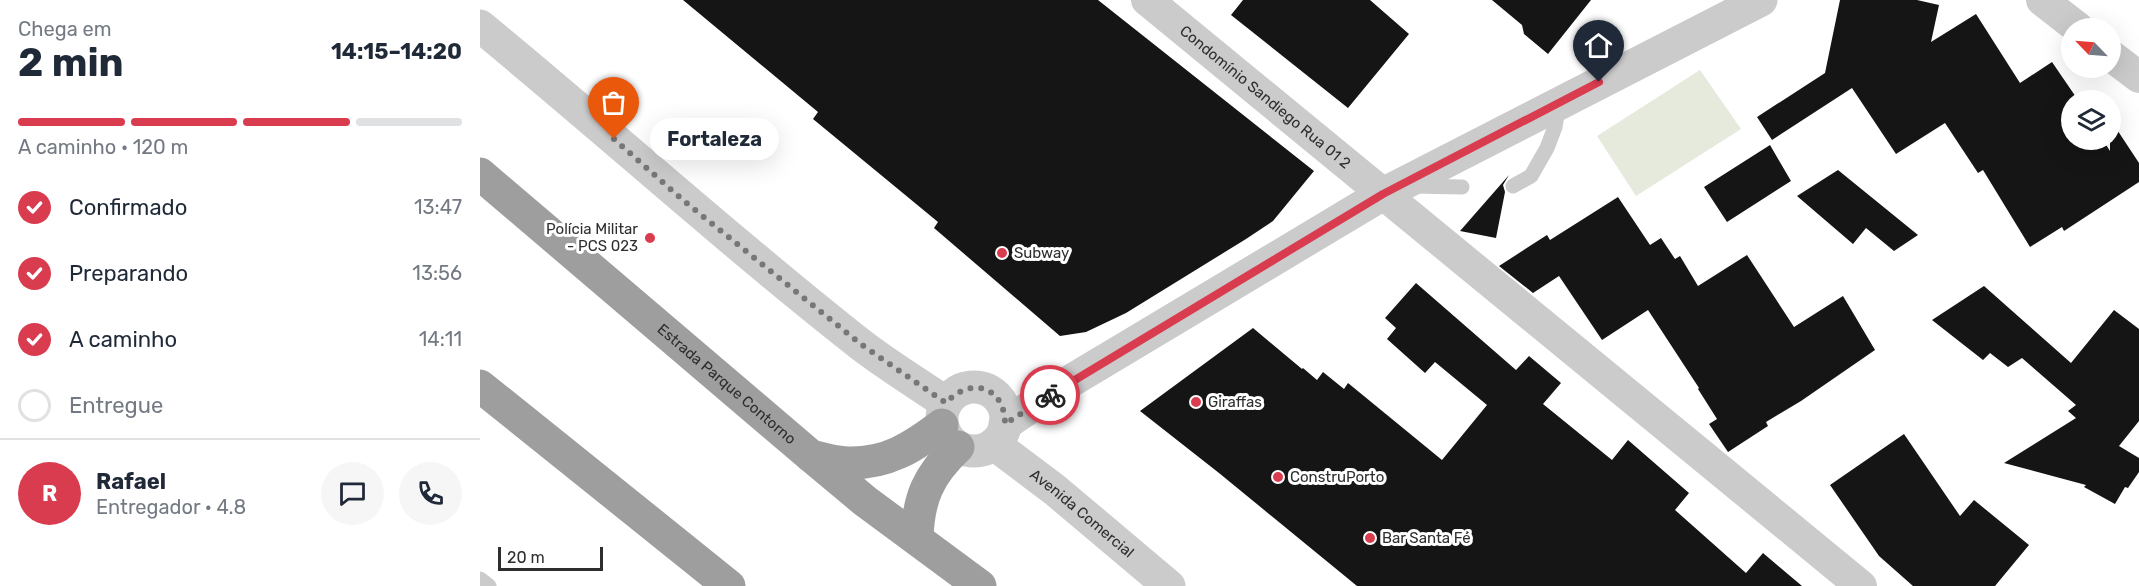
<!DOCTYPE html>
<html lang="pt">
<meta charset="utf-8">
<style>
body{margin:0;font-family:Rubik,sans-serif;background:#f6f6f7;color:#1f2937;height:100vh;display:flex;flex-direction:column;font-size:22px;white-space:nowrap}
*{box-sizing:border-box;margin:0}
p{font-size:20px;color:#747a83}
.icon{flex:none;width:33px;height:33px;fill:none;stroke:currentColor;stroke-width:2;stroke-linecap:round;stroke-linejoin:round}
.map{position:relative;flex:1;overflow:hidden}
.sheet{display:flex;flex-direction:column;background:#fff;width:480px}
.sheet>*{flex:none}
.needle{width:39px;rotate:295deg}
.buttons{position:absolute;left:1581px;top:18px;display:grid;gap:12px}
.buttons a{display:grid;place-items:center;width:60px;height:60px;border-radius:50%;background:#fff;box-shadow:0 6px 24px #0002;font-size:30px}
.scale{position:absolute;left:18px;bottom:15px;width:105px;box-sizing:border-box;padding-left:6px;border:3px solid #2e2e2e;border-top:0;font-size:16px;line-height:21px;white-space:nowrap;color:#2e2e2e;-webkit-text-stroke:4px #fff;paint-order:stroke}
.pin{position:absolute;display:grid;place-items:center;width:51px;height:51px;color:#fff;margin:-62px -26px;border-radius:50% 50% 50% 0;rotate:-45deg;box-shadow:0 0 6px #0007}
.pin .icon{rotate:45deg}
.courier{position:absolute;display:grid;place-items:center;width:60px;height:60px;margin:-30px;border:4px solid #d93c4e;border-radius:50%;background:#fff;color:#222;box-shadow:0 2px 8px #0007}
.bubble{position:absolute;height:42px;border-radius:21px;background:#fff;box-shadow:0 6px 24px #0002;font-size:20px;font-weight:700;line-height:42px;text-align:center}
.overview em{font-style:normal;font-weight:700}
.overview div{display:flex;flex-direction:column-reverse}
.overview{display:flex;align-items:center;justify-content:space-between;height:102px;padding:0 18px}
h1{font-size:39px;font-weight:700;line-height:45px}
.bar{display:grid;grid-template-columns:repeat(4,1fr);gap:9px 6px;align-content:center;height:72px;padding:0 18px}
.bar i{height:8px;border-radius:4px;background:#e0e1e3}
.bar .selected{background:#d93c4e}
.bar p{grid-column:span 4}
.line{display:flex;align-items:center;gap:15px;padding:0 18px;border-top:2px solid #e0e1e3}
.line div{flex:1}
.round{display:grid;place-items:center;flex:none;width:63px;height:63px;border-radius:32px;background:#f6f6f7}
ol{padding:0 18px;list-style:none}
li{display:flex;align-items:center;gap:18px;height:66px}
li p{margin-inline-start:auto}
li .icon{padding:6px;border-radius:50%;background:#d93c4e;color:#fff;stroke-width:4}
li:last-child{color:#747a83}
li i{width:33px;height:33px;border:3px solid #e0e1e3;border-radius:50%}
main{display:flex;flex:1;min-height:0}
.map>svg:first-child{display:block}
.green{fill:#e5eadd}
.building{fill:#151515}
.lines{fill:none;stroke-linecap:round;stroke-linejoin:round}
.service{stroke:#cbcbcb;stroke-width:15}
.minor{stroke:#cbcbcb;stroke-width:32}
.tertiary{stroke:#cbcbcb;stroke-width:33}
.trunk{stroke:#9e9e9e;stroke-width:33}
.done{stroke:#777;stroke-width:6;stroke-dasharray:0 10.8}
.route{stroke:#d93c4e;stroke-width:8}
.poi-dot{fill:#d93c4e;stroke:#fff;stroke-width:2}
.labels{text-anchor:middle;stroke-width:6;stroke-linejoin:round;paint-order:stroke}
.street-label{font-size:15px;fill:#2e2e2e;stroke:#fff}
.poi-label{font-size:15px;fill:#2e2e2e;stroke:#fff;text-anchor:start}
</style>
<main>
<section class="sheet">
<div class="overview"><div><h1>2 min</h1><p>Chega em</p></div><em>14:15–14:20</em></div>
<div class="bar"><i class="selected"></i><i class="selected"></i><i class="selected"></i><i></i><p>A caminho · 120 m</p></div>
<ol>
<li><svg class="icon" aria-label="check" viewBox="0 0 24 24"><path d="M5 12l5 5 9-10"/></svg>Confirmado<p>13:47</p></li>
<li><svg class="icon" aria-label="check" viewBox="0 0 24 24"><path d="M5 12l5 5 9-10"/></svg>Preparando<p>13:56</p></li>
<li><svg class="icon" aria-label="check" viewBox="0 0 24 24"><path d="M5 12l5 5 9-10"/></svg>A caminho<p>14:11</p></li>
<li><i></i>Entregue</li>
</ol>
<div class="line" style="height:108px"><b class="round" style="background:#d93c4e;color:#fff">R</b><div><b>Rafael</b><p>Entregador · 4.8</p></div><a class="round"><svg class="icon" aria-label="chat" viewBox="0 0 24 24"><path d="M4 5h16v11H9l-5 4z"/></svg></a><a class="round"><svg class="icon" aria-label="phone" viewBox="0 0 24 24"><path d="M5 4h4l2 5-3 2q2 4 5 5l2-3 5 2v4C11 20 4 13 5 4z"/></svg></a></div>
</section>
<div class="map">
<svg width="1659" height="586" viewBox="0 0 1659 586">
<rect width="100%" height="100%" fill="#fff"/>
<path class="green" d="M1220,70l41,59 -105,67 -39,-60z"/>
<path class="building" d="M203,0h415l216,171 -41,50 -27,18 -120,74 -40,19 -26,4 -126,-108 4,-6 -125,-103 5,-7z
M763,0h127l39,34 -61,74 -117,-93z
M1012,0h99l-43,54 -24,-20 -2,-9z
M1360,0h77l22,5 -8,37 45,-28 44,69 32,-21 26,38h-6v40h31l7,11v-32l29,44v19l-75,49 -2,-4 -32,20 -47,-77 -5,3 -33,-50 -49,31 -44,-66 -80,52 -15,-23 68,-44z
M1290,145l21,36 -64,41 -23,-35z
M1358,170l80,65 -24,16 -28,-23 -13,16 -56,-48z
M1029,175l-6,10 2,7 -9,46 -36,-7z
M1138,197l32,48 11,-7 14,21 5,-3 18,30 49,-31 47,72 49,-31 32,54 -74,51 -35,21 2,4 -40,26 -19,-28 8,-5 -19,-30 1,-1 -51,-78 -46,30 -43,-64 -26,17 -34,-27 48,-31 3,5z
M936,283l100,87 13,-14 32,27 -18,21 69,56 16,-20 61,53 -14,17 71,63 17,-20 39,33h-445l-138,-113 -79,-62 113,-83 49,41 1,-1 14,12 6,-8 21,17 4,-6 94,77 45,-55 -52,-43 -10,11 -38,-34 9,-11 -11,-10z
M1504,286l87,77 43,-53 25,19v92l-20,25 20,12v14l-11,16 -3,-1 -10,17 -31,-17 2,-2 -82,-22 72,-45 -8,-7 8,-6 -54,-47 -14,9 -18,-14 -7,7 -51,-40z
M1424,434l56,82 14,-16 55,45 -34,41h-82l-34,-30 -49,-71z"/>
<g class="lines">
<path class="service" d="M934,186l48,1
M1033,186l18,-10 16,-28 8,-21 4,-24
M0,579l9,7"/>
<g class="minor">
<path id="s1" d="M667,0l714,586"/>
<path d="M1562,0l36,28"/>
<path d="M1630,55l29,22"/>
</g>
<g class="tertiary">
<path d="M0,26c128,105 250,216 380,318 27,21 57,39 86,59"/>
<circle cx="494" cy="419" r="32"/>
<path d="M525,424l49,-33 329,-197 378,-194"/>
<path id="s2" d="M514,444l61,46 114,96"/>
</g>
<g class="trunk">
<path id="s3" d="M0,174l331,282 54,45 115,85"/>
<path d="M0,386l249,200"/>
<path d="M331,456c12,3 25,7 37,7 39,1 65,-16 94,-38"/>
<path d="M437,539c1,-40 11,-64 41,-92"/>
</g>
</g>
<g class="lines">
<path class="done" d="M134,139l70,62 178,144 84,58c24,-27 59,-17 59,21l45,-29"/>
<path class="route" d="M570,395l333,-201 216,-112"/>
</g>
<g class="poi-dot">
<circle cx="170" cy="238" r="6"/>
<circle cx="522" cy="253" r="6"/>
<circle cx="716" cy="402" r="6"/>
<circle cx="798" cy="477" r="6"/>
<circle cx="890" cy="538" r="6"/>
</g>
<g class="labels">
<g class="street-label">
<text dy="5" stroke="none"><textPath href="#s1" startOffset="153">Condomínio Sandiego Rua 01 2</textPath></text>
<text dy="5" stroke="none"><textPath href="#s3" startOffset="324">Estrada Parque Contorno</textPath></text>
<text dy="5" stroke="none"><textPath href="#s2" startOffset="112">Avenida Comercial</textPath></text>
</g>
<g class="poi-label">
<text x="158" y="234" text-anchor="end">Polícia Militar<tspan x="158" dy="17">- PCS 023</tspan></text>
<text x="534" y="258">Subway</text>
<text x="728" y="407">Giraffas</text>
<text x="810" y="482">ConstruPorto</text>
<text x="902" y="543">Bar Santa Fé</text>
</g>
</g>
</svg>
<div class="buttons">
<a><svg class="needle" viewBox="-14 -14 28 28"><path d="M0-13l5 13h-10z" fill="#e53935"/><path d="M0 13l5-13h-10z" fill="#747a83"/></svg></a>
<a><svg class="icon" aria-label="layers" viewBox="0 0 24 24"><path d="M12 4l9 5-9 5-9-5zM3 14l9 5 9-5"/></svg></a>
</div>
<div class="scale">20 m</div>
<div class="pin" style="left:134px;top:139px;background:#ea580c"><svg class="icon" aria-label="bag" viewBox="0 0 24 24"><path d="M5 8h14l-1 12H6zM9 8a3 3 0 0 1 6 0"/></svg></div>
<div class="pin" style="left:1119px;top:82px;background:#1f2937"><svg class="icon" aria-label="home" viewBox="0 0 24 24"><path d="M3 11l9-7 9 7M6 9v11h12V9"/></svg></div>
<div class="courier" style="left:570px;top:395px"><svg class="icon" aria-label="bike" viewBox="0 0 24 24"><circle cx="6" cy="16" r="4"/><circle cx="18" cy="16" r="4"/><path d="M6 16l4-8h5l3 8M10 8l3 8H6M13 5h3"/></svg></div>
<div class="bubble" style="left:170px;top:118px;width:129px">Fortaleza</div>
</div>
</main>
